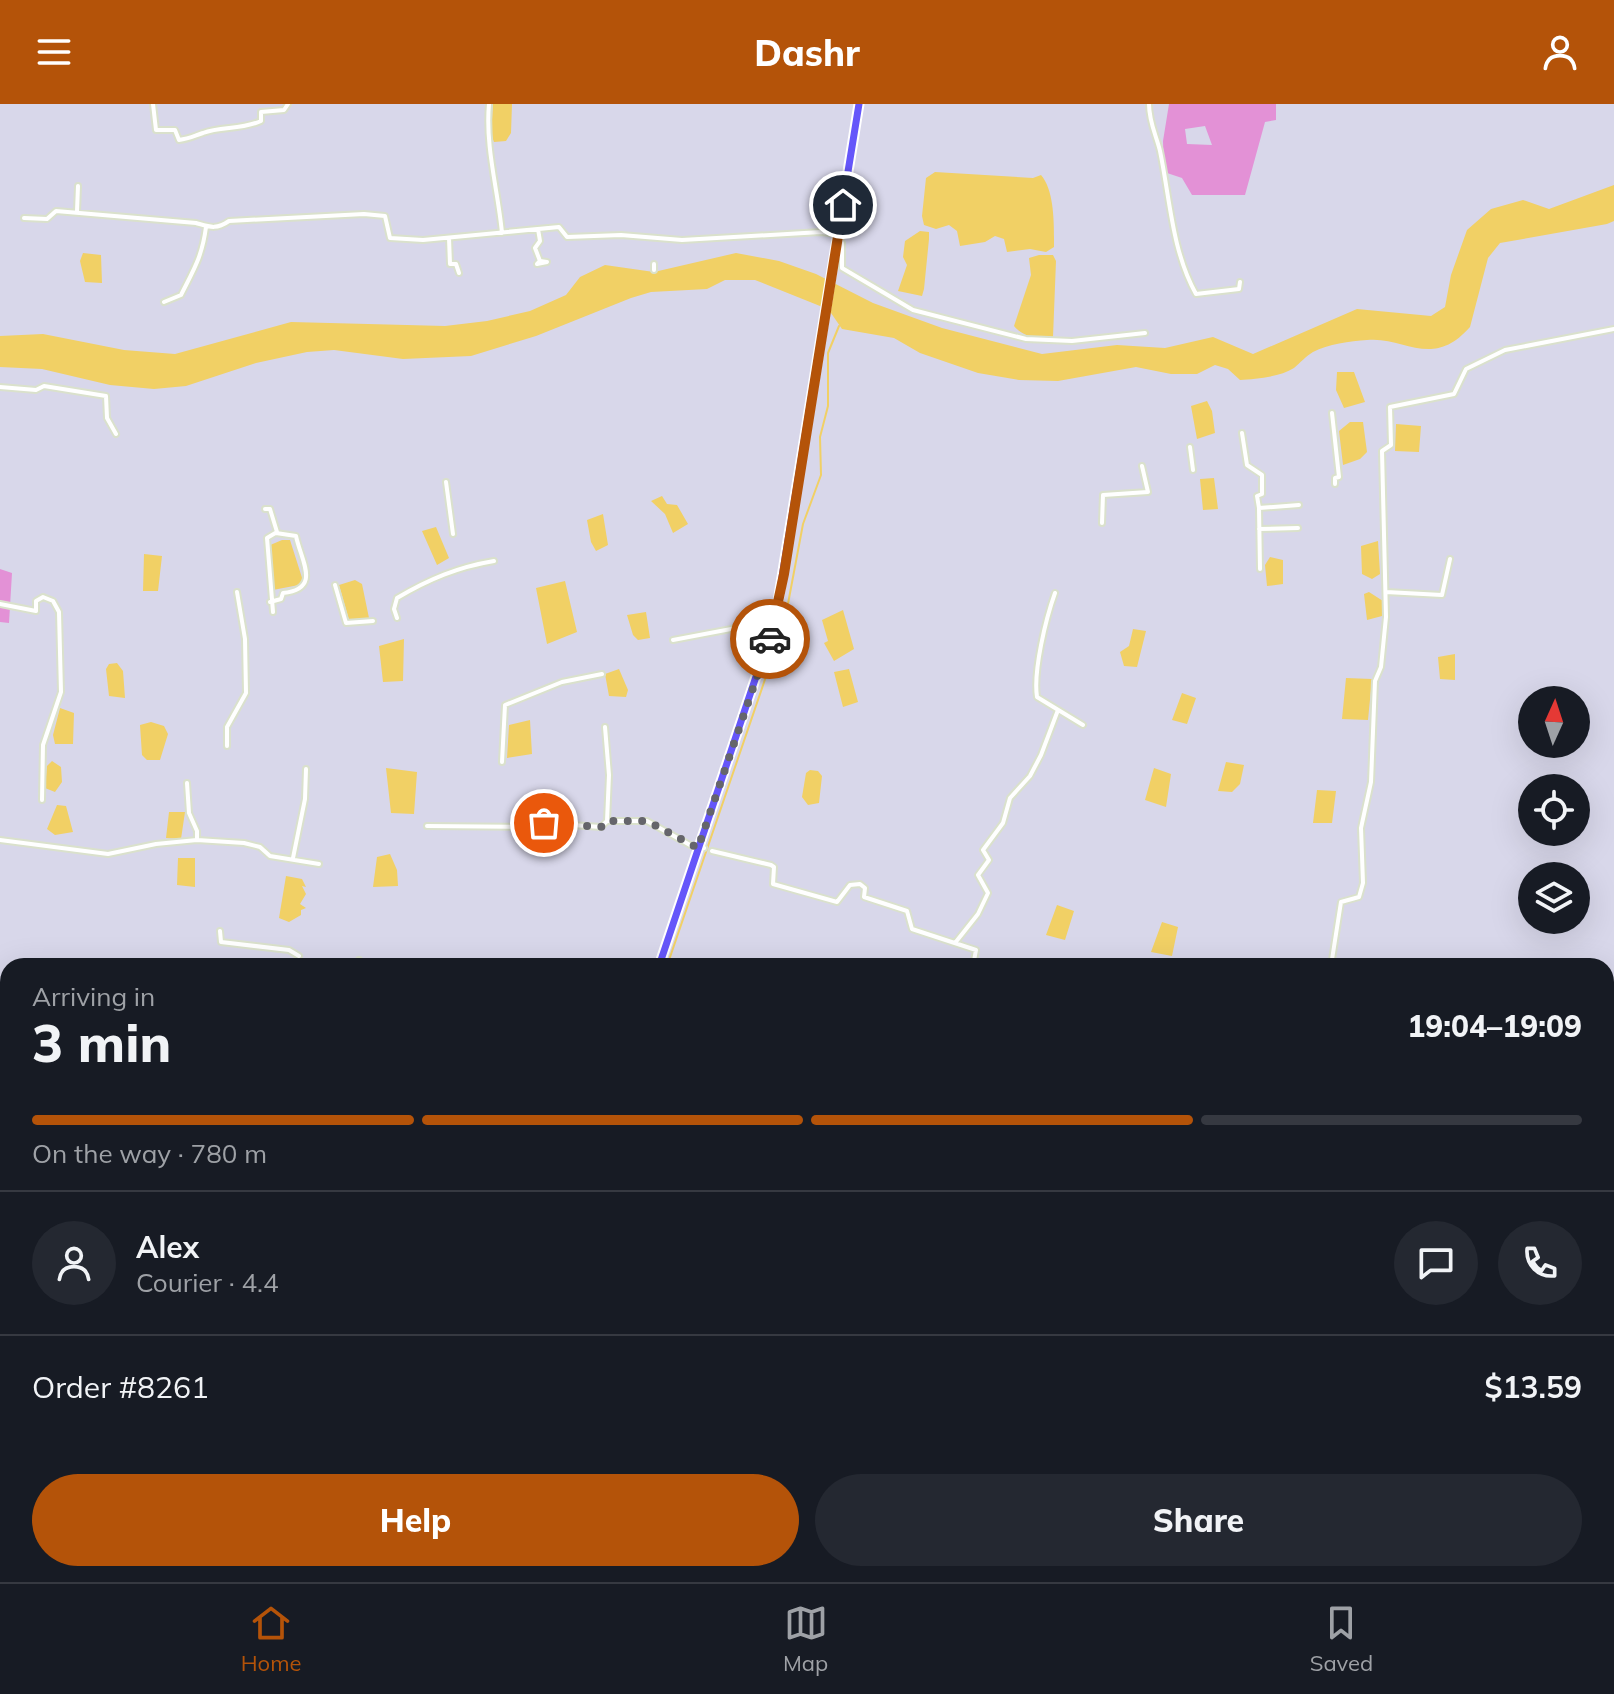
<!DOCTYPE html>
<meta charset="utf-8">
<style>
body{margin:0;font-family:Mulish,sans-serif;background:#242831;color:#f1f3f6;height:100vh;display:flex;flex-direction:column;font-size:30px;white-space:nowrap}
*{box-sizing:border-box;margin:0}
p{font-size:26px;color:#9ea1a6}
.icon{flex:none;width:44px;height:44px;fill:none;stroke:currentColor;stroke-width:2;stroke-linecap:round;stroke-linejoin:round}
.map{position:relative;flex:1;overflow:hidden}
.sheet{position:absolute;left:0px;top:854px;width:1614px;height:624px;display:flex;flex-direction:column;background:#171b24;border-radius:24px 24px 0 0;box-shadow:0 8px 32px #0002}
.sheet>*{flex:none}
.needle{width:52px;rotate:3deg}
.buttons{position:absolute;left:1518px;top:582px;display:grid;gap:16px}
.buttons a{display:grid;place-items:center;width:72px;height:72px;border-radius:50%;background:#171b24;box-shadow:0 8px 32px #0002;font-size:40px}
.pin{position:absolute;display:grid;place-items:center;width:68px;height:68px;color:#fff;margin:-34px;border:4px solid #fff;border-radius:50%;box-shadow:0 2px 8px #0007}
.courier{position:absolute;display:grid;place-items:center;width:80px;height:80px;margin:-40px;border:6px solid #b45309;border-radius:50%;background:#fff;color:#222;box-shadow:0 2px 10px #0007}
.summary em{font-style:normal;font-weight:800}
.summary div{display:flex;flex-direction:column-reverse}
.summary{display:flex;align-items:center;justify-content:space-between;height:136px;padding:0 32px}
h1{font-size:52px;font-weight:800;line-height:60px}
.bar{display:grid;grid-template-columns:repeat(4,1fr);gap:12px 8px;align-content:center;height:96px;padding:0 32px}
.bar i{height:10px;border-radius:6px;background:#363941}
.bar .active{background:#b45309}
.bar p{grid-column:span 4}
.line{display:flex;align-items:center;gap:20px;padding:0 32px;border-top:2px solid #363941}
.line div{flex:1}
.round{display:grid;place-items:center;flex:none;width:84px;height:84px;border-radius:42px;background:#242831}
.button{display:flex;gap:16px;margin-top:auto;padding:16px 32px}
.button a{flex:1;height:92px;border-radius:48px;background:#b45309;color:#fff;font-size:32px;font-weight:800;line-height:92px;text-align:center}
.button a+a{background:#242831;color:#f1f3f6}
header{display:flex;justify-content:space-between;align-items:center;height:104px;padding:0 32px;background:#b45309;color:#fff;font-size:36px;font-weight:800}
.tab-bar{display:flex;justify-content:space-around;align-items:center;height:112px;border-top:2px solid #363941;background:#171b24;font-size:22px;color:#9ea1a6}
.tab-bar a{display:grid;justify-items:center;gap:4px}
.tab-bar .active{color:#b45309}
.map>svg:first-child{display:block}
.green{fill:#e391d6;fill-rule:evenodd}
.water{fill:#f1d065}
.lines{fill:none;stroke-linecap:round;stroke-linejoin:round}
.stream{stroke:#f1d065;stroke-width:2}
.minor-casing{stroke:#dae1cc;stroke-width:8}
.trunk-casing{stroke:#fff;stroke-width:11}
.minor{stroke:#fff;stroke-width:4}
.trunk{stroke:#6556fa;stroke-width:7}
.done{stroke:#65656b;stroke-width:8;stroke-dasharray:0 14.4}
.route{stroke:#b45309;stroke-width:10}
</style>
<header><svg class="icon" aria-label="menu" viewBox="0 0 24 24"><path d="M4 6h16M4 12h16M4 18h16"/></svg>Dashr<svg class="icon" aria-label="person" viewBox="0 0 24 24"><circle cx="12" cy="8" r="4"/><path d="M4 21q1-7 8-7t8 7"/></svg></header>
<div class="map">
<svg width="1614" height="1478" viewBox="0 0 1614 1478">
<rect width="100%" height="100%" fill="#d8d7ea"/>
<path class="green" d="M1169,0h107v16l-11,2 -20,73h-53l-10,-17 -18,-6 -1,-31zM1205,22l7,19 -25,-1 -2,-15z
M0,465l12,4 -3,50 -9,-1z"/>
<path class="water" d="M493,0h19l-1,29 -5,8 -12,1 -3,-7z
M935,68l98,6 8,-3c14,16 13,51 13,72l-8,5 -16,-3 -23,3 -3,-13 -9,-3 -10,6 -25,4 -3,-15 -8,-6 -13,4 -12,-4 -2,-9 4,-38z
M1614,81v36l-7,3 -107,19 -12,15 -18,69c-38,43 -65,9 -103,13 -17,1 -39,4 -54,12 -7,4 -13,11 -19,16 -14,9 -38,11 -54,12l-12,-11 -13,-4 -18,9h-26l-35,-7 -78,14 -39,-1 -41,-7 -58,-20 -26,-15 -52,-9 -11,-16 -11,-7 -65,-26h-30l-18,9 -56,3 -20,6 -95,38 -65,20 -68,3 -69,-9 -27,2 -51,11 -70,23 -32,3 -44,-4 -68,-16 -42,-2v-31l43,-2 81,16 51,4 116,-32 154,4 42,-5 43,-10 36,-16 14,-18 25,-12 49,7 82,-19 43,8 37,13 57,29 69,25 100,26 75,-9 48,3 48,-11 40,17 104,-45 74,7 14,-9 6,-32 16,-45 24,-21 32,-9 26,9z
M920,127l9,1v7l-5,50 -2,7 -24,-5 9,-26 -4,-8 2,-16z
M83,149l18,2 1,28 -17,-1 -5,-21z
M1039,151h14l3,6 -3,76c-15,1 -29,1 -39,-11l17,-51 -2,-17z
M1337,268h17l11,30 -21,6 -8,-18z
M1207,297l5,10 3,22 -18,6 -6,-33z
M1350,318h13l4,30 -7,7 -17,6 -4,-34z
M1396,320l25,2 -2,26 -24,-1z
M1214,374l4,31 -15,1 -3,-31z
M662,392l5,8 10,1 11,19 -15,9 -8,-19 -14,-13z
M603,410l5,31 -12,6 -5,-9 -4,-22z
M436,423l13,31 -12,7 -15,-34z
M282,436h8l14,44 -31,6 -5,-44z
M1378,437l2,33 -8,5 -10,-5 -1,-28z
M144,450l18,2 -4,35h-15z
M1270,453l13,3v24l-16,2 -2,-21z
M355,476l7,4 7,34 -20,2 -10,-35z
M565,477l12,51 -30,12 -11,-56z
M1369,488l14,9 -1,15 -15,4 -3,-26z
M843,506l11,39 -20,12 -10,-18 4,-2 -6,-21z
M646,508l4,26 -12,2 -5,-5 -6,-20z
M1133,525l13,2 -9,36 -13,-1 -4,-14 9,-6z
M404,535l-1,42 -20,1 -4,-36z
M1455,550v26l-15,-1 -2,-22z
M117,559l6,8 2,27 -16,-2 -3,-27 3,-5z
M619,565l9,21 -2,7 -17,-1 -4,-22z
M849,565l9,33 -15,5 -9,-35z
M1346,574l26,1 -4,41 -26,-1z
M1182,589l14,5 -9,26 -15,-4z
M60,604l14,5 -1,31h-18l-2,-9z
M530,616l2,34 -25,4 2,-33z
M151,618l13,4 4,8 -8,26h-13l-5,-5 -2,-30z
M52,657l9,6 1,15 -7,10 -10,-4 2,-22z
M1226,658l18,3 -4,19 -8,8 -14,-1z
M386,664l31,4 -3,42 -23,-1z
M1154,664l17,6 -5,33 -21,-7z
M810,666l8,1 4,5 -3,27 -11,2 -6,-8 4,-24z
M1317,686l19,1 -4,32h-19z
M57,701l9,1 7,26 -18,3 -8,-6z
M169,708h16l-4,27 -15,-1z
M390,750l7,16 1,16 -25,1 4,-30z
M178,754h17v29l-18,-2z
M286,772l16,3 4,8 -4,-1 4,8 -6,10 6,4 -5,2v5l-12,7 -10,-4z
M1057,801l17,6 -9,29 -19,-5z
M1162,818l16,5 -6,29 -21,-4z"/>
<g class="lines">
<path class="stream" d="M667,862l106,-310 14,-25v-22l16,-85 18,-49 -1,-38 8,-31v-53l11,-27
M0,1203h8"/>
<g class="minor-casing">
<path id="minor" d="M153,0l3,26h19l4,10c10,-1 15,-4 24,-7 18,-7 38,-3 58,-12v-9l23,-2 4,-6
M489,0c-4,43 9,86 13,129
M1149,0c0,18 7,31 11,47 10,48 12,100 36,143l43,-5 1,-7
M77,107l1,-25
M24,114l23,1 9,-8 140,12c14,4 20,7 33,-2l135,-7 21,2 5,22 33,2 136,-13 8,10 54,-2 61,5 139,-8 17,2 4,9v25l71,42 113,29 46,2 73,-8
M538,125l2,12 -5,7 5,13 7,1 -10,2 3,-3
M449,134l1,26h6l3,9
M654,166v-6
M164,198l17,-7c13,-26 21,-38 25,-68
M0,283l36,3 8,-4 62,10 1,22 9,16
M1332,309l7,64 -4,1v6
M1242,329l5,32 15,10v19l-5,2 2,12 40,-3
M1190,343l3,23
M446,378l7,52
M1259,404l1,61
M265,405h5l7,23 -10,6 6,74
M1102,419l1,-28 45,-3 -6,-26
M1259,425l39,-1
M335,481l11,38 27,-2
M1386,488l56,3 8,-36
M1055,489c-9,25 -22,78 -18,104l46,28
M270,498l11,-3 2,-6c39,-4 18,-32 13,-57l-20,-3
M0,500l36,7v-10l7,-4 10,4 6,11 2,80 -18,53 -1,55
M397,514l-3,-9 3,-11c32,-19 61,-31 97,-37
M673,536l100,-19
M605,623l4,48 -2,46h40l43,24 14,3
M227,642v-19l19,-34 -1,-54 -8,-47
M502,658l3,-57 57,-23 40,-8
M187,679l2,30 8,18v9
M427,722l96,1 21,-4 57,4 6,-6
M0,736l108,14 48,-10 41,-4 47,3 16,4 10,9 49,8
M712,747l59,14 3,2 -1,17 64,18 13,-17 10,-1 5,4 -1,9 43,14 5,18 64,21 -3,16
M293,754l12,-59 1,-30
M220,827l1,11 68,8 10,6
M955,839l23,-29 10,-21 -10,-18 11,-15 -6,-10 20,-27 7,-25 20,-22 11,-21 17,-45
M359,856v6
M197,861v1
M1331,862l10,-64 18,-5 4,-14 -2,-55 10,-46 4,-101 6,-14 5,-50 -4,-166 9,-6 -1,-38 64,-13 12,-25 39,-19 109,-21
M1606,934l8,-1
M0,936l8,4
M0,1061l8,6
M0,1244l8,3
M306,1470l5,8"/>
</g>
<g class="trunk-casing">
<path id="trunk" d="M659,862l116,-346 84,-516
M879,1470v8"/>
</g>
<use href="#minor" class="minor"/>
<use href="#trunk" class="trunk"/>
</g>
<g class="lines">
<path class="done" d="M544,719l57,4 6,-6h40l51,27 72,-209"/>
<path class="route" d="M770,535l14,-65 59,-369"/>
</g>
</svg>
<div class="buttons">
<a><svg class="needle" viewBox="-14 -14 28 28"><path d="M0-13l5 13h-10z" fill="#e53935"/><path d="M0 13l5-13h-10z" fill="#9ea1a6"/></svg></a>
<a><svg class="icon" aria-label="locate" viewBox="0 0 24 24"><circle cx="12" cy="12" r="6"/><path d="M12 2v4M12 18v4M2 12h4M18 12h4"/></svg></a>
<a><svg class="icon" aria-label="layers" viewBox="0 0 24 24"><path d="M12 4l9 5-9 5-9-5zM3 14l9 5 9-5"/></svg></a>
</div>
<div class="pin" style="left:544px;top:719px;background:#ea580c"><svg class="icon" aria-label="bag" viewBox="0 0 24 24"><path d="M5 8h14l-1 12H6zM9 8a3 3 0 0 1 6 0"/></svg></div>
<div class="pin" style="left:843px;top:101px;background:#1f2937"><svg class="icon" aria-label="home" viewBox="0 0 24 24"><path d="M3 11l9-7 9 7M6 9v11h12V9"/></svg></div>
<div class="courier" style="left:770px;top:535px"><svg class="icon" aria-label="car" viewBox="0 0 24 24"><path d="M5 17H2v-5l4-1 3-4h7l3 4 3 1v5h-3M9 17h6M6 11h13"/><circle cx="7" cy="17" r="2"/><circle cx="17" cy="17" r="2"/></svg></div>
<section class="sheet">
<div class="summary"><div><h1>3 min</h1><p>Arriving in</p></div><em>19:04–19:09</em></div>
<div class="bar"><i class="active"></i><i class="active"></i><i class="active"></i><i></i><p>On the way · 780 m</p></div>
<div class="line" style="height:144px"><a class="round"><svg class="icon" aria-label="person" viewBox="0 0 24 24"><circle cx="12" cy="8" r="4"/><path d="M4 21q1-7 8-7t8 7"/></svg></a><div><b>Alex</b><p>Courier · 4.4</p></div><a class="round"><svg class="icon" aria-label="chat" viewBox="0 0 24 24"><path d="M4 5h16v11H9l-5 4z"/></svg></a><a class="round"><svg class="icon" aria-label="phone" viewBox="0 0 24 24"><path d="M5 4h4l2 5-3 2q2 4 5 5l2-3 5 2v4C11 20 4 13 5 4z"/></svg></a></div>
<div class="line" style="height:104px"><div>Order #8261</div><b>$13.59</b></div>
<div class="button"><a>Help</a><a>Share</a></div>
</section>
</div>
<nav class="tab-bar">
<a class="active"><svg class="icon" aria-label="home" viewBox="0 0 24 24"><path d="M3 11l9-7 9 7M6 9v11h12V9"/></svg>Home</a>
<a><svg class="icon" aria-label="map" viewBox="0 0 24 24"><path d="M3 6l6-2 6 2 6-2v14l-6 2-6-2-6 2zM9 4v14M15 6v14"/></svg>Map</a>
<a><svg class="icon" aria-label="saved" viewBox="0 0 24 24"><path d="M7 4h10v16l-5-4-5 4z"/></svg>Saved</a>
</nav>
